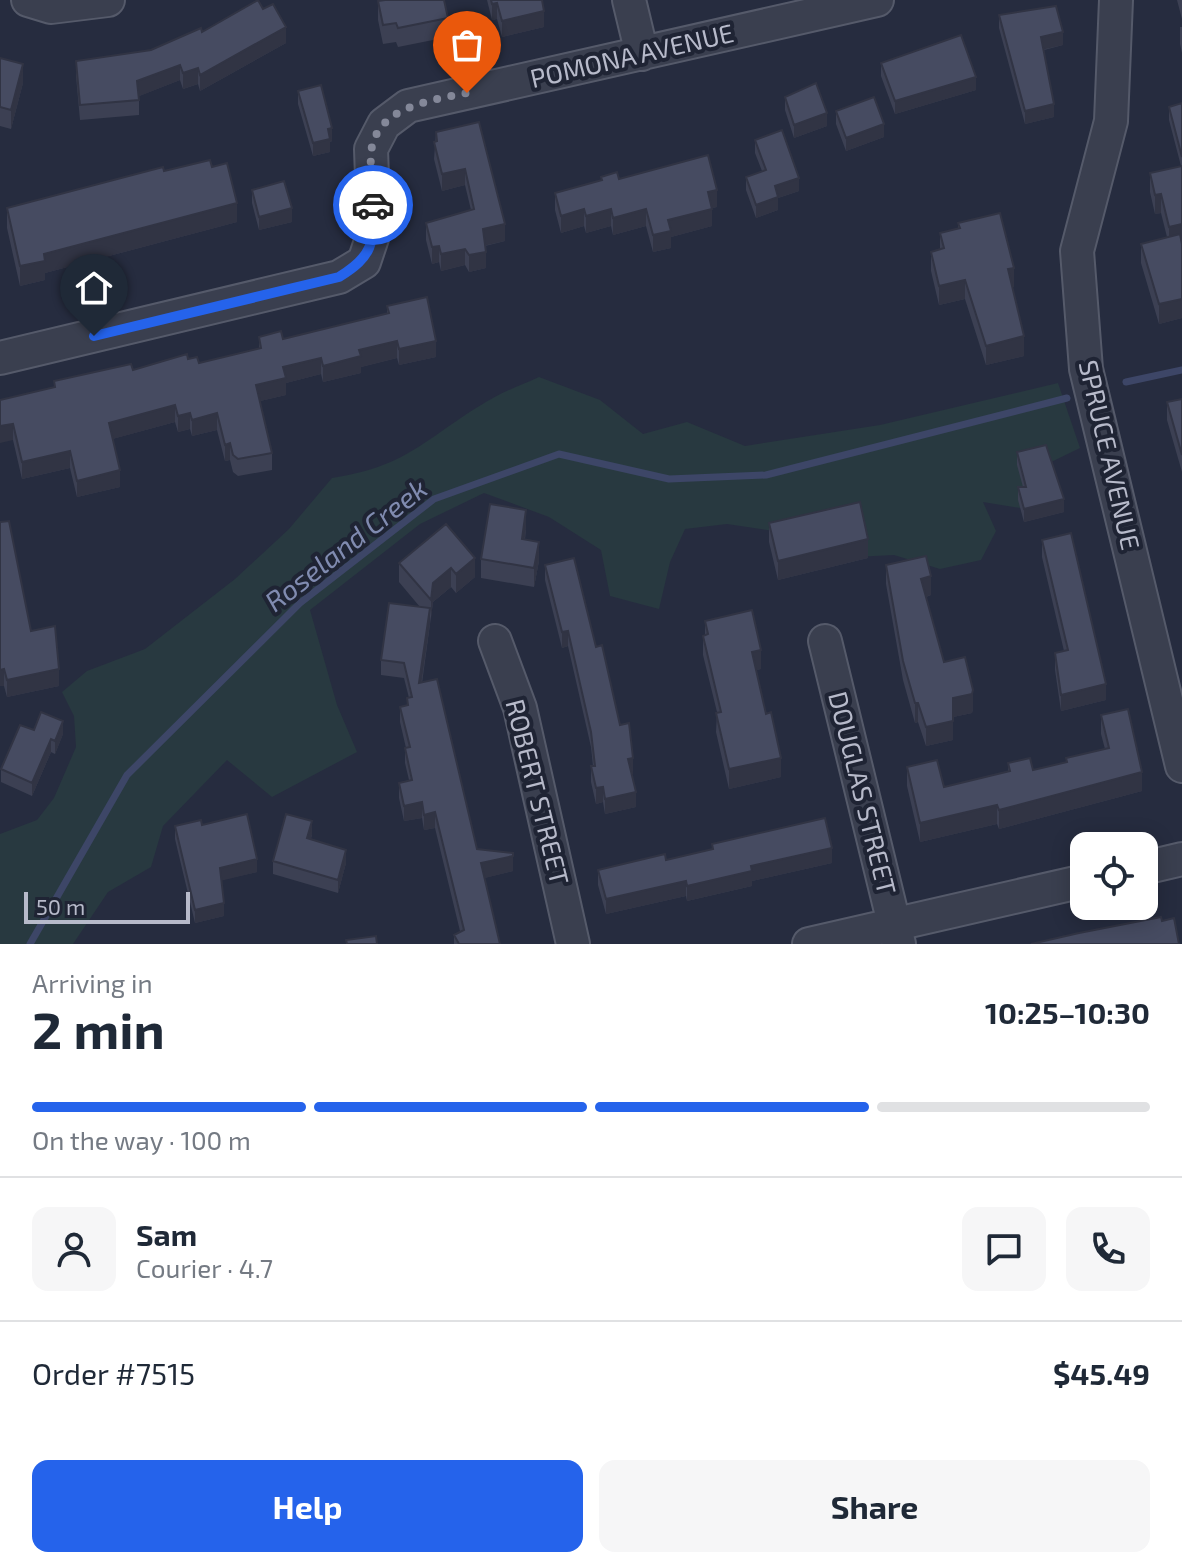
<!DOCTYPE html>
<meta charset="utf-8">
<style>
body{margin:0;font-family:"Exo 2",sans-serif;background:#f6f6f7;color:#1f2937;height:100vh;display:flex;flex-direction:column;font-size:30px;white-space:nowrap}
*{box-sizing:border-box;margin:0}
p{font-size:26px;color:#747a83}
.icon{flex:none;width:44px;height:44px;fill:none;stroke:currentColor;stroke-width:2;stroke-linecap:round;stroke-linejoin:round}
.map{position:relative;height:944px;overflow:hidden}
.panel{display:flex;flex-direction:column;background:#fff;flex:1}
.panel>*{flex:none}
.tools{position:absolute;left:1070px;top:832px;display:grid;gap:16px}
.tools a{display:grid;place-items:center;width:88px;height:88px;border-radius:16px;background:#fff;box-shadow:0 4px 20px #0003;font-size:40px}
.scale{position:absolute;left:24px;bottom:20px;width:166px;box-sizing:border-box;padding-left:8px;border:4px solid #b7baca;border-top:0;font-size:22px;line-height:28px;white-space:nowrap;color:#b7baca;-webkit-text-stroke:6px #1f2434;paint-order:stroke}
.pin{position:absolute;display:grid;place-items:center;width:68px;height:68px;color:#fff;margin:-82px -34px;border-radius:50% 50% 50% 0;rotate:-45deg;box-shadow:0 0 8px #0007}
.pin .icon{rotate:45deg}
.courier{position:absolute;display:grid;place-items:center;width:80px;height:80px;margin:-40px;border:6px solid #2563eb;border-radius:50%;background:#fff;color:#222;box-shadow:0 2px 10px #0007}
.headline em{font-style:normal;font-weight:700}
.headline div{display:flex;flex-direction:column-reverse}
.headline{display:flex;align-items:center;justify-content:space-between;height:136px;padding:0 32px}
h1{font-size:52px;font-weight:700;line-height:60px}
.bar{display:grid;grid-template-columns:repeat(4,1fr);gap:12px 8px;align-content:center;height:96px;padding:0 32px}
.bar i{height:10px;border-radius:6px;background:#e0e1e3}
.bar .on{background:#2563eb}
.bar p{grid-column:span 4}
.line{display:flex;align-items:center;gap:20px;padding:0 32px;border-top:2px solid #e0e1e3}
.line div{flex:1}
.round{display:grid;place-items:center;flex:none;width:84px;height:84px;border-radius:16px;background:#f6f6f7}
.primary-button{display:flex;gap:16px;margin-top:auto;padding:16px 32px}
.primary-button a{flex:1;height:92px;border-radius:16px;background:#2563eb;color:#fff;font-size:32px;font-weight:700;line-height:92px;text-align:center}
.primary-button a+a{background:#f6f6f7;color:#1f2937}
.map>svg:first-child{display:block}
.green{fill:#283940}
.lines{fill:none;stroke-linecap:round;stroke-linejoin:round}
.stream{stroke:#3d4667;stroke-width:7}
.minor-casing{stroke:#555a6a;stroke-width:36}
.minor{stroke:#3a3f4f;stroke-width:32}
.wall{fill:#3c4053}
.shaded-wall{fill:#313444}
.building{fill:#464b61;stroke:#313444;stroke-width:2}
.done{stroke:#848899;stroke-width:8;stroke-dasharray:0 14.4}
.route{stroke:#2563eb;stroke-width:10}
.labels{text-anchor:middle;stroke-width:8;stroke-linejoin:round;paint-order:stroke}
.street-label{font-size:26px;fill:#b7baca;stroke:#1f2434}
.water-label{font-size:28px;font-style:italic;fill:#808bb0;stroke:#1f2434}
</style>
<div class="map">
<svg width="1182" height="944" viewBox="0 0 1182 944">
<rect width="100%" height="100%" fill="#262c3f"/>
<path class="green" d="M539,377l61,23 43,34 44,-12 58,24 135,-21 178,-42 22,65 -35,17 -25,43 -37,-6 13,29 -15,29 -41,9 -46,-14 -60,3 -34,-23 -73,-11 -42,5 -15,33 -11,47 -49,-13 -9,-46 -52,-33 -65,-24 -64,31 -110,86 27,95 20,47 -85,45 -45,-37 -64,66 -12,41 -43,25 -35,52h-73v-110l37,-14 17,-22 22,-51 -2,-31 -12,-24 25,-21 58,-22 90,-70 54,-50 43,-51c80,-12 97,-44 161,-80 14,-8 31,-14 46,-21z"/>
<g class="lines">
<path class="stream" d="M1126,382l56,-12
M30,944l97,-169 173,-172 134,-104 125,-45 110,25 97,-4 301,-77"/>
<g class="minor-casing">
<path id="minor" d="M28,0l23,7 57,-7
M629,0l13,54
M1116,0l-5,121 -34,130 9,118 96,397
M0,358l339,-81 25,-15 10,-30 -3,-83 13,-25 24,-18 469,-106
M495,641l25,67 53,236
M825,641l74,303
M1144,868l38,-9
M809,944l275,-63"/>
</g>
<use href="#minor" class="minor"/>
</g>
<path class="wall" d="M487,0h55l2,27 -42,10 -5,-18 -5,1z
M1177,0h5v19z
M378,1l70,17v19l-50,10 -2,-5 -13,2 -5,-24z
M263,9l23,34 -86,48 -2,-7 -15,5 -3,-9 -41,16v19l-59,5 -4,-44v-15l75,-11z
M999,15l64,30 -19,5 10,67 -29,7 -26,-96z
M1180,27h2v26l-2,-9z
M0,58l23,25 -12,46 -11,-3z
M881,63l95,27 -81,24 -14,-38z
M298,91l34,50 -2,1v10l-17,4 -15,-52z
M785,97l42,29 -33,12 -9,-28z
M1182,103v215l-23,6 -18,-61v-19l26,-7 -6,-24 -6,1 -5,-22v-19l31,-7 -12,-46v-13z
M836,111l48,26 -38,14 -10,-27z
M479,122l26,119 -20,5 1,22 -17,4 -4,-7 -24,6 -2,-9 -7,2 -6,-24v-17l45,-13 -6,-25 -23,6 -8,-32 2,-27z
M755,140l44,51 -21,7v12l-22,8 -10,-28v-13l16,-6 -7,-18z
M212,167l25,55 -192,51v7l-25,6 -13,-58v-20l157,-37z
M601,177l18,2 98,28 -5,1v18l-41,11v11l-18,4 -7,-26 -33,9 -2,-9 -25,7 -2,-7 -23,7 -6,-23v-17l46,-13z
M252,190l40,32 -33,8 -7,-27z
M958,223l56,64h-2l12,69 -38,9 -21,-66 -26,6 -8,-34v-19l9,-3v-16l18,-5z
M387,306l49,51 -37,8 -2,-7 -36,9v6l-38,9 -2,-8 -35,9v12l-26,6 12,52v17l-34,6 -5,-4 -3,-12 -5,1 -8,-31 -25,6 -2,-7 -12,3 -3,-10 -63,17 8,48 -43,10 -7,-29 -48,11 -9,-39 -13,-40 54,-12v-7l79,-11 55,-11 11,4 60,-15v-11l24,2 104,-26z
M1182,399v73l-15,-52v-18z
M1017,452l47,60 -40,10 -6,-22v-13h5l-6,-22z
M0,522l31,109 28,55 -52,11 -3,-11z
M769,523l99,35 -90,22 -9,-38z
M446,524l29,53 -19,16 -5,-6 -18,15 -11,81 55,166 36,22 -29,7 16,66h-46v-9l6,-4 -25,-103 -11,2 -2,-12 -18,3 -5,-23v-15l10,-3 -4,-17v-15h1l-6,-26v-15l7,-2v-7h2l-5,-20 -23,-3v-15l39,-53 -21,-25v-19z
M526,529l-1,10 14,22 -5,26 -53,-9v-19z
M1042,540l64,160 -45,11 -6,-41v-17l9,-2 -22,-94z
M545,565l51,82 37,127h-2l5,33 -31,7 -2,-12 -7,2 -5,-22v-16h2l-2,-19 -23,-101 -6,2 -17,-68z
M886,565l45,30 -5,2 18,65 29,47 -1,4 -19,4v23l-27,6 -8,-24 -3,1 -12,-43 -17,-96z
M705,621l56,48 -5,1 25,107 -52,12 -13,-57 1,-20 -14,-57v-19l2,-1z
M1101,715l41,76 -143,38 -2,-5 -77,18 -13,-56v-19l37,20 64,-16v-8l25,7 33,-8v-4l39,-9 -4,-15z
M34,730l29,4 -8,20 -4,-2 -19,44 -31,-14v-13z
M202,825l55,47 -36,8 3,36 -29,7 -20,-84v-13z
M312,834l-1,5 35,24 -8,30 -65,-19v-13z
M712,844l120,19 -80,18v5l-65,15 -1,-5 -80,18 -8,-29v-15l68,-10 46,-11z"/>
<path class="shaded-wall" d="M497,3v16l-5,1v-16z
M544,11v16l-42,10v-16z
M286,27v16l-86,48v-16z
M1063,32v13l-22,5v-13z
M23,64v19l-12,46v-19z
M180,65v15l-43,17v-16z
M198,68v16l-15,5v-16z
M976,77v13l-81,24v-13z
M1054,104v13l-29,7v-13z
M827,113v13l-33,12v-13z
M884,124v13l-38,14v-13z
M332,128v13l-2,1v10l-17,4v-13l15,-14z
M465,169v16l-23,6v-17z
M799,178v13l-21,7v12l-22,8v-13l19,-19z
M717,190v17l-9,2v-17z
M1161,194v19l-6,1v-19z
M237,203v19l-192,51v7l-25,6v-20l24,-12z
M292,208v14l-33,8v-13z
M584,209v17l-23,7v-17z
M611,209v17l-25,7v-17z
M646,209v17l-33,9v-17z
M712,209v17l-41,11v11l-18,4v-17l15,-15z
M505,224v17l-22,5v-17z
M1182,224v19l-13,3v-19z
M439,246v16l-7,2v-17z
M465,249v16l-24,6v-17z
M486,252v16l-17,4v-17z
M1014,268v19l-6,2v-20z
M965,280v19l-26,6v-19z
M1182,299v19l-23,6v-20z
M1024,336v20l-38,9v-19z
M397,341v17l-36,9v6l-38,9v-16l36,-16z
M436,341v16l-37,8v-16z
M321,358v16l-35,9v12l-30,7v-17l27,-18z
M175,405v17l-66,18v-17z
M190,413v16l-12,3v-16z
M217,413v17l-25,6v-16z
M13,424v16l-13,3v-17z
M230,443v17l-5,1v-16z
M70,451v17l-48,11v-17z
M120,470v17l-43,10v-16z
M1064,499v13l-40,10v-13z
M526,510v19l-4,29v-19z
M868,539v19l-90,22v-19z
M539,542v19l-5,26v-19z
M475,558v19l-19,16v-19z
M451,568v19l-18,15 -2,17v-19l2,-17z
M931,576v19l-10,3v-19z
M430,608v16l-11,75v-16z
M568,631v15l-6,2v-16z
M761,650v19l-9,2v-19z
M4,669v17h-4v-16z
M59,669v17l-52,11v-17z
M1106,684v16l-45,11v-16z
M973,690v19l-1,4 -19,4v-19z
M915,703h3v19l-3,1z
M63,721v13l-8,20v-13z
M953,721v19l-27,6v-19z
M51,739v13l-19,44v-13z
M633,758v16l-5,1v-16z
M781,758v19l-52,12v-20z
M1142,772v19l-143,38v-19z
M603,787v15l-7,2v-16z
M636,792v15l-31,7v-15z
M422,802v16l-18,3v-15z
M997,805v19l-77,18v-19z
M435,812v16l-11,2v-15z
M312,821v13l-5,17v-13z
M832,848v15l-80,18v5l-65,15v-15l64,-20z
M346,850v13l-8,30v-13z
M513,856v15l-32,8v-16z
M257,859v13l-37,9v-13z
M686,881v15l-80,18v-15z
M224,903v13l-29,7v-13z"/>
<path class="building" d="M258,0l5,9 10,-5 13,23 -86,48 -2,-7 -15,5 -3,-8 -43,16 2,19 -59,5 -4,-44 75,-11 50,-22 1,4z
M385,0h59l4,18 -50,10 -2,-5 -13,2 -5,-24z
M491,0h51l2,11 -42,10 -5,-18 -5,1z
M1056,6l7,26 -22,5 13,67 -29,7 -26,-96z
M961,35l15,42 -81,24 -14,-38z
M0,58l23,6 -12,46 -11,-3z
M816,83l11,30 -33,12 -9,-28z
M321,85l11,43 -4,1 2,10 -17,4 -15,-52z
M874,97l10,27 -38,14 -10,-27z
M1182,103v54l-13,-50z
M479,122l26,102 -22,5 3,23 -17,3 -4,-6 -24,5 -2,-8 -7,1 -6,-24 48,-14 -9,-40 -23,5 -8,-32 3,-1 -1,-9z
M782,130l17,48 -24,8 3,11 -22,8 -10,-28 20,-7 -11,-30z
M708,155l9,35 -9,2 4,17 -44,11 3,11 -18,4 -7,-26 -33,9 -2,-9 -25,7 -2,-7 -23,7 -6,-23 47,-13 -1,-3 16,-5 2,7z
M210,160l2,7 15,-4 10,40 -193,51 1,7 -25,5 -13,-58 156,-41 1,4z
M1182,166v58l-13,3 -8,-33 -6,1 -5,-22z
M284,181l8,27 -33,9 -7,-27z
M1000,213l14,55 -6,1 16,67 -38,10 -21,-66 -26,6 -8,-34 13,-4 -4,-15 20,-5 -2,-5z
M1180,234l2,10v55l-23,5 -18,-60z
M427,297l9,44 -37,8 -2,-8 -38,9 2,6 -38,10 -2,-8 -38,9 3,11 -30,7 16,68 -34,6 -5,-4 -3,-12 -5,2 -8,-32 -25,7 -2,-7 -12,3 -3,-11 -66,18 11,47 -43,11 -7,-30 -48,11 -9,-38 -13,2v-26l55,-13 -1,-6 77,-17 2,6 54,-16 1,5 9,-2 2,6 62,-15 -2,-11 22,-6 2,8 106,-26 -2,-7z
M1182,399v56l-15,-53z
M1046,445l18,54 -40,10 -6,-22h8l-9,-35z
M860,502l8,37 -90,22 -9,-38z
M490,504l36,6 -4,29 17,3 -5,26 -53,-9z
M9,521l22,110 24,-5 4,43 -52,11 -3,-11 -4,1v-148z
M446,524l29,34 -19,16 -5,-6 -18,15 -2,17 -32,-37z
M1071,533l35,151 -45,11 -6,-42 13,-3 -26,-110z
M926,556l5,20 -10,3 23,83 21,-5 8,33 -1,4 -19,4v23l-27,6 -8,-24h-3l-12,-42 -17,-96z
M574,558l22,89 6,-2 18,80 9,-2 4,35 -5,1 8,33 -31,7 -2,-12 -7,1 -5,-22h4l-4,-34 -23,-101 -6,1 -17,-67z
M389,603l41,5 -11,75 18,-4 40,170 36,4v3l-32,7 19,81h-41l-5,-9 10,-5 -29,-118 -11,3 -2,-13 -18,4 -5,-23 13,-3 -7,-32 5,-1 -10,-40 8,-2 -1,-7 5,-1 -8,-34 -23,-3z
M752,610l9,40 -9,2 14,62 5,-2 10,46 -52,11 -13,-56 5,-1 -18,-76 5,-2 -3,-13z
M1128,709l14,63 -143,38 -2,-5 -77,18 -13,-56 30,-7 7,27 66,-16 -2,-8 22,-5 3,12 34,-8 -1,-4 43,-10 -8,-33z
M41,712l22,9 -8,20 -4,-2 -19,44 -31,-14 19,-44 14,5z
M247,814l10,45 -37,9 4,35 -29,7 -20,-84 26,-6 1,5z
M286,814l26,7 -5,17 39,12 -8,30 -65,-19z
M825,818l7,30 -81,18 1,5 -65,15 -1,-5 -80,18 -8,-29 67,-16 1,6 47,-11 -1,-5z
M1161,917l1,4 12,-3 5,26h-148l48,-11z
M376,936l1,8h-30l-1,-4z"/>
<g class="lines">
<path class="done" d="M373,205c-1,-17 -3,-35 -2,-52 4,-46 61,-53 96,-60"/>
<path class="route" d="M94,336l245,-59c34,-21 35,-33 34,-72"/>
</g>
<g class="labels">
<g class="street-label">
<text transform="translate(632 56) rotate(-13)" y="9">POMONA AVENUE</text>
<text transform="translate(1109 455) rotate(77)" y="9">SPRUCE AVENUE</text>
<text transform="translate(537 792) rotate(76)" y="9">ROBERT STREET</text>
<text transform="translate(862 793) rotate(76)" y="9">DOUGLAS STREET</text>
</g>
<g class="water-label">
<text transform="translate(346 545) rotate(-38)" y="10">Roseland Creek</text>
</g>
</g>
</svg>
<div class="tools">
<a><svg class="icon" aria-label="locate" viewBox="0 0 24 24"><circle cx="12" cy="12" r="6"/><path d="M12 2v4M12 18v4M2 12h4M18 12h4"/></svg></a>
</div>
<div class="scale">50 m</div>
<div class="pin" style="left:467px;top:93px;background:#ea580c"><svg class="icon" aria-label="bag" viewBox="0 0 24 24"><path d="M5 8h14l-1 12H6zM9 8a3 3 0 0 1 6 0"/></svg></div>
<div class="pin" style="left:94px;top:336px;background:#1f2937"><svg class="icon" aria-label="home" viewBox="0 0 24 24"><path d="M3 11l9-7 9 7M6 9v11h12V9"/></svg></div>
<div class="courier" style="left:373px;top:205px"><svg class="icon" aria-label="car" viewBox="0 0 24 24"><path d="M5 17H2v-5l4-1 3-4h7l3 4 3 1v5h-3M9 17h6M6 11h13"/><circle cx="7" cy="17" r="2"/><circle cx="17" cy="17" r="2"/></svg></div>
</div>
<section class="panel">
<div class="headline"><div><h1>2 min</h1><p>Arriving in</p></div><em>10:25–10:30</em></div>
<div class="bar"><i class="on"></i><i class="on"></i><i class="on"></i><i></i><p>On the way · 100 m</p></div>
<div class="line" style="height:144px"><a class="round"><svg class="icon" aria-label="person" viewBox="0 0 24 24"><circle cx="12" cy="8" r="4"/><path d="M4 21q1-7 8-7t8 7"/></svg></a><div><b>Sam</b><p>Courier · 4.7</p></div><a class="round"><svg class="icon" aria-label="chat" viewBox="0 0 24 24"><path d="M4 5h16v11H9l-5 4z"/></svg></a><a class="round"><svg class="icon" aria-label="phone" viewBox="0 0 24 24"><path d="M5 4h4l2 5-3 2q2 4 5 5l2-3 5 2v4C11 20 4 13 5 4z"/></svg></a></div>
<div class="line" style="height:104px"><div>Order #7515</div><b>$45.49</b></div>
<div class="primary-button"><a>Help</a><a>Share</a></div>
</section>
